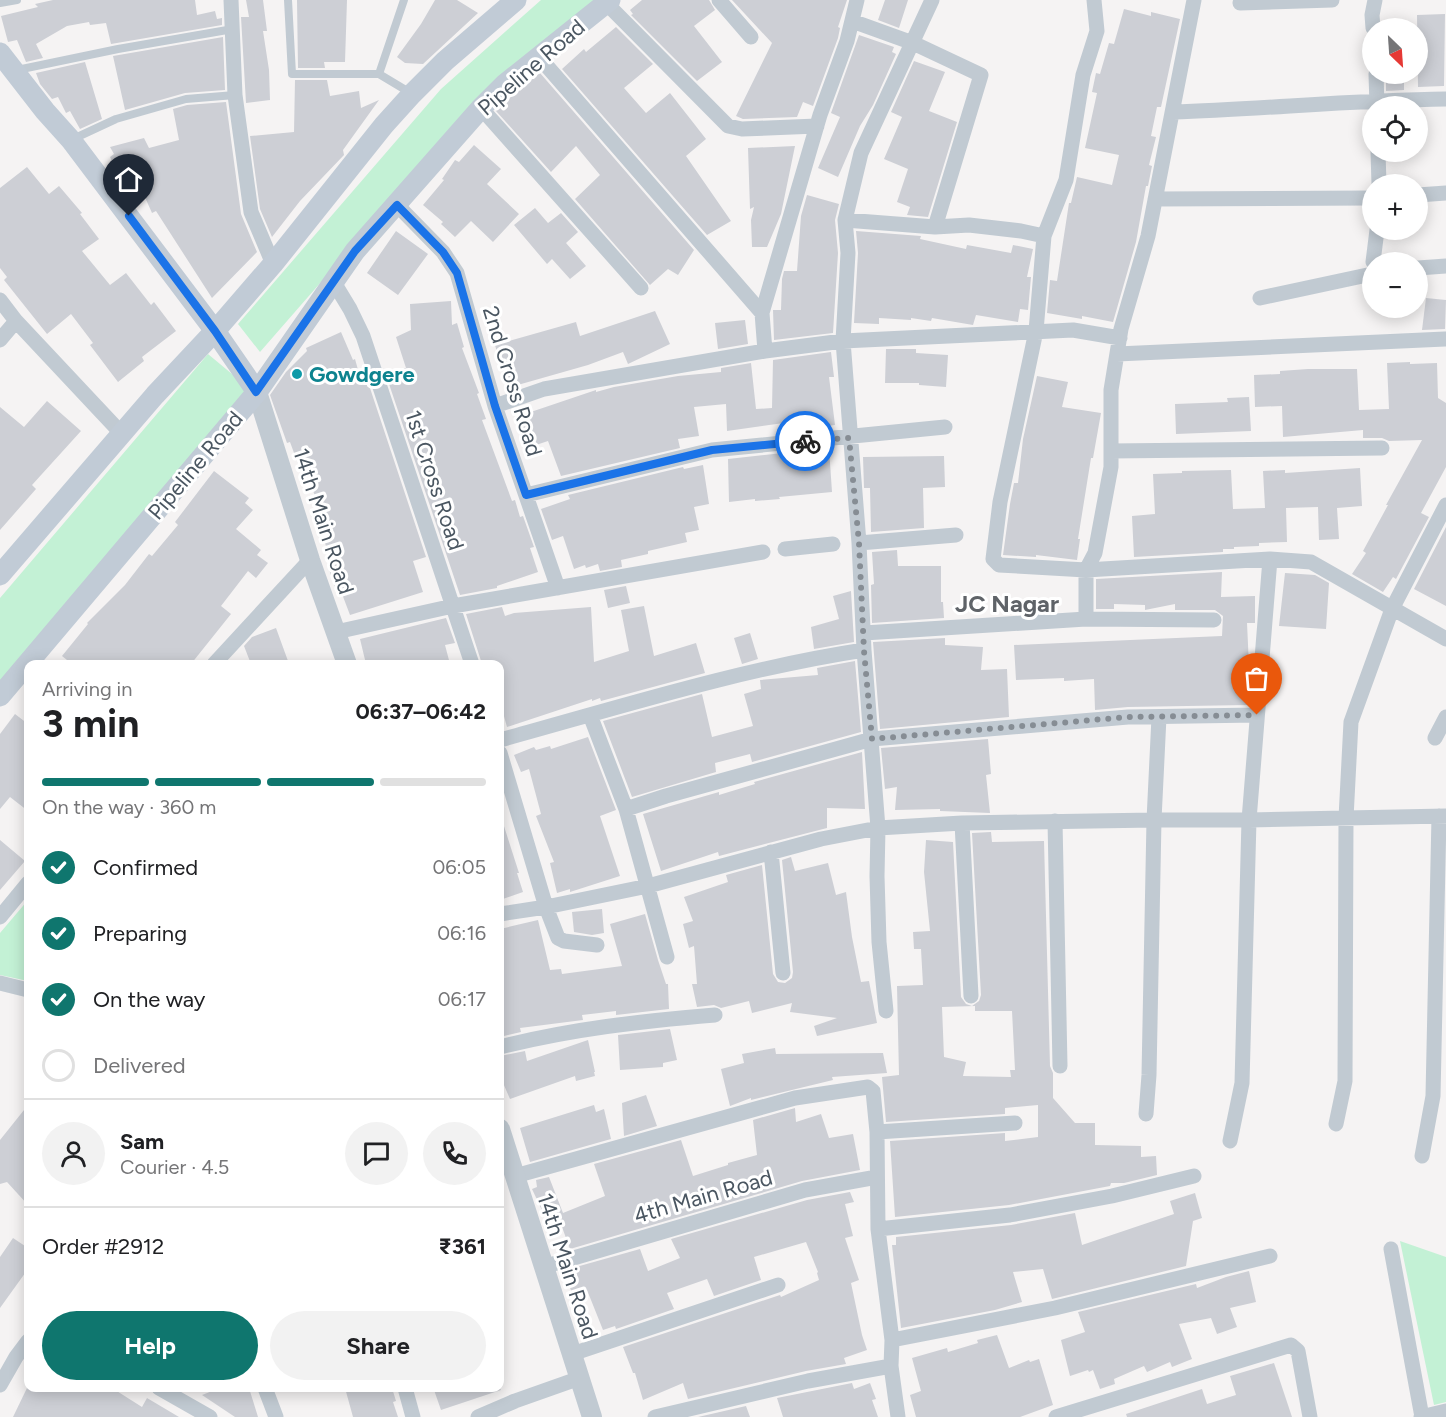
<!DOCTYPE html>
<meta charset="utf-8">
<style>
body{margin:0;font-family:Figtree,sans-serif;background:#f2f2f2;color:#202124;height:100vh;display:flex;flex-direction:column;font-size:22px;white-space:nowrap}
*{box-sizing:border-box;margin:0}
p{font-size:20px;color:#757577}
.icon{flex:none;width:33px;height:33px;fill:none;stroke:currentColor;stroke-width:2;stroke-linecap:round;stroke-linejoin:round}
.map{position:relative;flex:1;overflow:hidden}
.sheet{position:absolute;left:24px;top:660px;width:480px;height:732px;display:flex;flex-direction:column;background:#fff;border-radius:12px;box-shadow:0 3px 15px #0003}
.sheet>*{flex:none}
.needle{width:39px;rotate:155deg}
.tools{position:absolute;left:1362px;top:18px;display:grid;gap:12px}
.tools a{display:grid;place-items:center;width:66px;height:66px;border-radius:50%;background:#fff;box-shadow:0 3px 15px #0003;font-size:30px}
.pin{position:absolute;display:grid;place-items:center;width:51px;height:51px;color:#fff;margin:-62px -26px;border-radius:50% 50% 50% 0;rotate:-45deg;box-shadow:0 0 6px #0007}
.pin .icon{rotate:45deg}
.courier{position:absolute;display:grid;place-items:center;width:60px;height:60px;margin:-30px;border:4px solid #1a73e8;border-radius:50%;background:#fff;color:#222;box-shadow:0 2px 8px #0007}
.overview em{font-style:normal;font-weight:700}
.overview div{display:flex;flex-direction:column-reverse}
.overview{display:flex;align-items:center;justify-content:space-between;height:102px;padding:0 18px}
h1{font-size:39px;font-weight:700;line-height:45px}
.bar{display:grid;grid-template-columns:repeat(4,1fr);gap:9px 6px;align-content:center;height:72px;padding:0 18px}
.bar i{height:8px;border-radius:4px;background:#e0e0e0}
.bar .on{background:#0f766e}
.bar p{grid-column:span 4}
.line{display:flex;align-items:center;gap:15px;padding:0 18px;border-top:2px solid #e0e0e0}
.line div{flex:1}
.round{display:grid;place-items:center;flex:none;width:63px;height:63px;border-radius:32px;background:#f2f2f2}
ol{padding:0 18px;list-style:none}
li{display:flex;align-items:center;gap:18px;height:66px}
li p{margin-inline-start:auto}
li .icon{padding:6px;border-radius:50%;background:#0f766e;color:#fff;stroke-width:4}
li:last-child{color:#757577}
li i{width:33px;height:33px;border:3px solid #e0e0e0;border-radius:50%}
.action{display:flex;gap:12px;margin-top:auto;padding:12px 18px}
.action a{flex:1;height:69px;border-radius:36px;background:#0f766e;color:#fff;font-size:24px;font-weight:700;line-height:69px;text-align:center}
.action a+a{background:#f2f2f2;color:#202124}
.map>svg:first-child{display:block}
.green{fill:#c3f1d5}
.building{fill:#cdcfd5;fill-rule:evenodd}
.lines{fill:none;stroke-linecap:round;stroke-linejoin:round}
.service{stroke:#c1cad2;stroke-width:8}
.minor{stroke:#c1cad2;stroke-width:15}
.tertiary{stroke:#c1cad2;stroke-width:20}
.secondary{stroke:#c1cbd6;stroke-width:21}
.done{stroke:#868d94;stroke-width:6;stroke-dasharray:0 10.8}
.route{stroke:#1a73e8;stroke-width:8}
.culture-dot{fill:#0f9aa8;stroke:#fff;stroke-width:2}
.labels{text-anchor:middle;stroke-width:6;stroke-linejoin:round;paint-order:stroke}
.street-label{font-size:22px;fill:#4a5661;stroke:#fff}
.culture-label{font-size:22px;font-weight:bold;fill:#0d838f;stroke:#fff;text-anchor:start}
.neighbourhood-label{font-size:24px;font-weight:bold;fill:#5f6368;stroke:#fff}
</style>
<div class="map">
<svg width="1446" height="1417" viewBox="0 0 1446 1417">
<rect width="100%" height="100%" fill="#f5f3f3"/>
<path class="green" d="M541,0h57l-106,86 -232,266 -22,-28 203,-235z
M208,354l42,35 -250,293v-84z
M28,900v81l-28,-6v-42z
M1400,1241l46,16v145l-12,3z"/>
<path class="building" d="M53,0h142l2,15 18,-4 2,8 5,-1v7l-111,19 -5,-21 -16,2 -1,-3 -22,4 -31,18 7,14 -17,4 -9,-22 -9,2 -7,-26 37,-9 -3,-3z
M246,0h17l4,31h-4l6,39 1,30 -24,3 -5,-86h8z
M297,0h50l-2,62h-21l1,6h-27z
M435,0h22l21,13 -55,51 -18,-1 -8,-6 24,-33z
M642,0h67l6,10 -21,16 28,36 -25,19 -66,-66 2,-1 -3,-4z
M732,0h115l-9,27 2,1 -2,10 -25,68 -10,-4 -6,15 -54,2 -7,-3 36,-73z
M885,0h23l-9,28 -21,-8z
M1124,9l27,7v-4l29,7 -19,88h-4l-6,29 5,1 -7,28 3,1 -4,20h-2l-10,56 -23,80 -31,-6v3l-35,-6 3,-33 7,1 12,-78h2l6,-26 35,8 7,-30 -34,-7 12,-55 -5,-1 4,-19 4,1 9,-31 5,1z
M1445,14l-1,72 -26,1 -1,-72z
M616,27l37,37 -29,24 22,25 24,-20 36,46 -20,17 45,65 -24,14 -145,-166 22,-20 2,3z
M859,35l35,12 -2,5 4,2 -23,51 -13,21 -22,51 -20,-9 22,-51 -9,-4z
M223,37l2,53 -40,3 -60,17 -12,-54z
M914,61l31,11 -16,39 28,11 -29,95 -21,-2 3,-8 -13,-5 11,-33 -24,-10 18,-42 -11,-5z
M85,62l17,57 -22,10 -10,-18 -4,2 -8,-16 -6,2 -12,-15 -4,-11z
M540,73l154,177 -16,25 -10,-6 -18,16 -75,-86 25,-24 -24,-29 -25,26 -55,-61 18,-17z
M1386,74h18v16l-18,1z
M295,80h32l3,16 29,-5 2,17 18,-8 -36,50 1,5 -44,46 -28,36 -12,-28 -10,-73 44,-4z
M226,102l15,112 16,38 -45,46 -56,-87 -4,2 -12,-27 -14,6 -1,-2 -15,-33 4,-3 -4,-7 34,-9 5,10 30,-8 -6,-31 14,-4z
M474,145l27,24 -14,15 32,30 -26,28 -22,-21 -16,16 -14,-13 2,-2 -20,-17 21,-25 -2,-1 13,-19 4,2z
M795,146l-14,68 -14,33h-15l-1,-27 3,-13 -4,2 -2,-61z
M27,167l22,27 10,-8 23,27 -2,1 19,25 -17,12 28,34 16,-12 25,32 3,-3 22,29 -34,26 2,4 -26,21 -28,-37 3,-2 -22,-29 -24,20 -43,-54 3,-3 -7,-9v-80z
M807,195l32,9 -4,16 3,33 -5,80 -59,7 -1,-30h8l1,-31 2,-8h13l4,-55z
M535,208l13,15 13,-10 17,19 -12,11 20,23 -16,13 -18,-20 -5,5 -33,-39z
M396,231l32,23 -30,41 -31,-22z
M856,231l65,5 -1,3 46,10 1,-4 44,8 2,-8 20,4 -6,28h4l-3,33 -8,-1 -2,13 -42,-7 -3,10 -41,-7 -1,3 -20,-3v2l-32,-2v6l-25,-1 4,-70z
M1426,298l20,2 -1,29 -23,1z
M451,301l1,24 5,-2 7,24 -2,1 17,45 -2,1 9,25 -4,1 30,81 3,-1 5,17 3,-1 11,31 -4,1 8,24 -41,14v2l-37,7 -74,-220 20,-7 -10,-31 15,-7 -1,-26z
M655,311l15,33 -42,20 -5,-12 -35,13 -81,23 -12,-43 81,-23 4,14z
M745,320l3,24 -30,5 -3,-26z
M341,332l12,28 2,-1 7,25 6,-2 58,175 -13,4 10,31 -73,23 -11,-29 -4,2 -8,-25 5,-1 -15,-40 6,-3 -14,-40 -5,1 -14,-38 -3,1 -17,-48 16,-23 21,-21 -1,-3z
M886,349h30v4l32,2 -2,32 -27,-2v-2h-34z
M831,352l3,25h-5l6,48 -8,1v3l-27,3 -2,-11 -71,10 -1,-27 -32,3 5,29 -21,3 2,9 -119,28 -13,-35 -21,7 -11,-31 80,-27v2l18,-5 64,-11 43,-4v-4l30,-5 5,46 16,-1 1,-48z
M1410,362v2l27,-1 1,35 8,5v64l-25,46 8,4 -33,62 -3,-2 -10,15 -31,-18 14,-21 -3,-2 25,-46h-2l36,-65 -33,1 -7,-3h-19v-8l-80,7 -1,-31 -27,1 -1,-32 26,-1v-3l28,-2h49l2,41 30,-1 -2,-46z
M1037,376l31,6 -6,25 39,6 -8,45h-2l-13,81h2l-3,21 -41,-5v2l-33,-2 7,-51 4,-21h4l5,-44z
M1249,397l2,34 -75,3 -1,-30 53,-2 -1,-4z
M47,401l34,30 -49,54 4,4 -36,41v-123l24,20z
M829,448l3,44 -53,5 1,2 -25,2v-2l-26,3 -1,-43z
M944,456l1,31 -22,1 1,40 -53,4 -1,-44h-6l-1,-31z
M703,465l6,39 -15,3 5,23 -14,3 2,9 -39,9v3l-27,6 1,7 -22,4 -2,-7 -12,4 -1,-3 -11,4 -11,-33 -11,4 -11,-31 29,-10 -2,-4 115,-28 1,2z
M1360,468l2,38 -25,2 2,31 -20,1 -1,-33 -32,1 1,34 -28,1v3l-25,1v2h-11v3l-89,5 -2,-41 23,-2 -2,-40 29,-1v-2l49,-1 2,39 32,-1 -2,-37 22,-1v3z
M214,471l35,27 -4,5 8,7 -17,19 25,21 -4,5 11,8 -12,15 -8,-7 -27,35 10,8 -40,50h-119l-10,-8 26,-32 -1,-1 38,-38 24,-31 3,2 26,-31 -3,-3z
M1446,527v79l-32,-17z
M897,550l1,16h43v36h2l1,16 -72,5 -1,-38 3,-1 -2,-32z
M1222,572l-1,25 34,-1v27h-8l2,43h-3l1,39 -119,2 -33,3 -1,-31 -30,2v-3l-48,2 -2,-35 208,-9 1,-20 -8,-6h-40v-6l-30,6v-5l-31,-1v5h-18v-30z
M1285,573l30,2 14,8 -3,46 -47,-3z
M626,586l4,17 -22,5 -4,-18z
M851,591l3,51 -40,7 -3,-22 28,-8 -6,-23z
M644,606l10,50 42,-13 9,30 -104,28 -1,-3 -8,3v-2l-85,28 -7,-25v-38h-18l-16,-50 36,-7 3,9 9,-3 77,-6 3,55 35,-11 -8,-41z
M446,618l9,25 -10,2 5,19h-84l-6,-25z
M276,628l12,33 -9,3h-28l-7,-18 8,-9z
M750,633l8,26 -16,5 -8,-26z
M945,638v7l38,2 -2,23 26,-1 2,48 -129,12 -7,-87z
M855,661l6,71 -109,30 -2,-8 -35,9 1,9 -84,25 -29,-76 99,-27 10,43 41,-11 -9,-32 17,-5 -1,-9 58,-5 -1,-7z
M15,714l13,10v87l-18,-14 -10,12v-75z
M588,737l28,73 -16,6 20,60 -50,16v-3l-13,4 -7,-30 4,-1 -18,-46 5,-2 -12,-45 -8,3 -7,-17 20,-8 2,3 14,-4 1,3z
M988,739l3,35 -5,1 4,38 -50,-2v-2l-45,1 2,-23 -12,2 -4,-41z
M862,752l3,57 -38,-1v20l-108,28 -1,-4 -57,19 -18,-57 76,-22v3l36,-11 -1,-2z
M500,823h3l16,50h-2l6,19 -23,8z
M991,832l1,10 52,-1 6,225 3,7v25l22,25h20v22l46,1v11l15,-1 1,19 -33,8h-13l-1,3 -101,19 -114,12 -5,-76 115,-8v8l33,-4v-32l-33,3v6l-119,8 -4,-45 17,-2 -2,-89 26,-1 -2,-36h-7l-1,-17 17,-1 -6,-59 2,-32 27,2 8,155 5,7 6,2 7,-5 2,-6 -9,-162zM975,1006v5h37l3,59h-5l1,7 -48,-1 3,-14 -22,-5 -2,-50z
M0,840l25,21 -25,29z
M791,857l4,14 33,-8 8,32 10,-3 6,45 9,45 8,-1 8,42 -60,13 -3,-10 23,-8 -47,-6 2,-9 -40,10 -3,-12 -28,7 -7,-3 -17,2 -5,-23h5l-3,-38 -5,2 -6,-24 10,-3 -9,-24 44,-15 -2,-7 36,-10 11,109 5,8 7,1 7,-5 1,-6 -11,-112z
M602,909l2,24 -12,2 -18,-3 -2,-20z
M645,914l13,46 8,24h2l1,25 -53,6v-4l-34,4 1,5 -63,8 1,4 -21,5v-108l38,-9 12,50 11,-1 1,5 60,-8 -12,-42z
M670,1029l7,31 -14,3v4l-43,3 -2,-35z
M588,1040l7,32h-1l1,4 -19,5 -1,-5 -65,23 -10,-23v-20l25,-5 2,10z
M775,1048l1,6 107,-1 4,20 -55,4 1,3 -82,20v-2l-21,8 -9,-37 23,-6 -2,-9z
M646,1095l11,31 -33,10 -2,-33z
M28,1105v100l-21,-23 -7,2v-44z
M594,1105l2,7 8,-3 7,30 -81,23 -10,-34z
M795,1108l1,14 25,-8 8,24 24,-4 7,36 -58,11 -232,68 -12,-33 -11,5 -15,-32 5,-2 -1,-7 13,-3 14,36 42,-17 -11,-32 87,-24 12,36 35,-11v-2l29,-8 -4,-35z
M850,1192l4,10 -9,2 8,32 -8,2 14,42 -8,3 11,52 5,15 -23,8 2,6 -40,7 -118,28 -5,-16 -40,17 -8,-27h-2l-10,-26 157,-52 1,2 38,-17 -2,-7 1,-1 -12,-30 -52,15 7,23 -47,16 -7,-17 -40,14 7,16 -58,20 -1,-3 -12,4 -16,-40 -14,6 -8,-22 12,-4 -1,-3 64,-18 8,22 32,-13 -9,-19 136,-39z
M1195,1193l7,25 -9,3 -7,45 -134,33 -9,-30 -30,3 9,30 -27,8 -94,18 -9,-83h4v-8l115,-12 64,-12 7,32 92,-31 -4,-13z
M13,1238l15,10v21l-28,39v-51z
M1249,1271l7,31 -26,6 7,19 -20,7 -6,-16 -32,6 13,35 -20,8 -2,-5 -23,10 -3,-6 -30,13 1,5 -15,5 -7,-19 -4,2 -1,-2 -18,6 -9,-36 24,-8 -7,-20 118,-28 1,4 29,-11z
M997,1335l12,33 20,-8 1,2 9,-3 14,46 -33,12h-104l-6,-22 11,-4 -9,-33 35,-10 1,4 30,-9 -1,-3z
M1274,1363l18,54h-165l-1,-3 76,-25 5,15 29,-9 -6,-19z
M852,1383l2,6 16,-6 6,16 -4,1 6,17h-95l-6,-19z
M27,1388h85l30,19 5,-9 32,19h-166z
M220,1388h29l9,29h-23l-33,-22z
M345,1388h47l4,13 -3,1 5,15h-45z
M443,1388h57l1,2 -60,20 -7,-20z
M746,1406l4,11h-52z"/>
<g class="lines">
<path class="service" d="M288,0l4,74h87l30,18
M0,3l17,-3
M17,70l101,-21 115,-20
M379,74l25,-74
M73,139l43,-20 70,-20 49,-4"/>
<path class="minor" d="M231,0l4,95 16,117 22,52
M719,0l32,37
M1194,0l-46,236 -27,93 -10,61v77l-16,86 -9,17 184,-11 -21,261 -7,263 -12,58
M606,3l122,123 14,3 75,-3
M1240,3l92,-3
M852,21l61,22 68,32 -46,152
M1373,28l-1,-13 3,-15
M539,57l223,256
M1376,74l1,32
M481,108l160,180
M1173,112c91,-3 182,-12 273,-13
M1378,152l1,32
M1418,195l28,-2
M1155,199l217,-1
M397,205l46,47 14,21 38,133 63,182
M845,220l90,7 34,-2 52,6 23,5
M1373,262l4,-32
M1418,268l28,-2
M333,281l17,28 13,27 109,328
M1260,298l112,-24
M0,300l16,21 -16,19
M16,321l106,113
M765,351l-3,-38 58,-198 27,-74 10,-41
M1117,354l328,-15
M495,406l49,-17 221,-38 78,-10 230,-11 47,8
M1111,451l271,-3
M526,495l186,-45 233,-23
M859,543l97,-8
M785,549l48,-5
M1270,559l41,3 135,77
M1086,619v-49l-87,-5 -6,-6 7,-57 36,-171 8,-95 22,-56 17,-105 14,-44 -3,-31
M336,632l117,-26 310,-54
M864,633l222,-14 128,1
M214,664l96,-104
M590,715l36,94
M1435,738l11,-21
M500,740c120,-33 240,-71 364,-90
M500,753l46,154 12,31 6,3 33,4
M1055,821l5,245
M962,823l9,173
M771,852l12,121
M500,914l46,-7 102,-21 173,-47 57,-11 84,-5 192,-3h95l197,-4
M0,917l28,-34
M667,957l-41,-148 40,-13 206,-57 256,-22 129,-2
M0,983l28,7
M886,1011l-7,-69 -2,-66 1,-48 -14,-178 -5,-107 -16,-202 5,-88 -3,-33 16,-67 71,-153
M500,1047c71,-18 142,-26 215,-32
M1146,1114l3,-39 5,-255 5,-103
M1336,1124l9,-43 1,-263 5,-96 41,-113 54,-104
M877,1132l138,-9
M1422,1156l11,-60 6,-280
M515,1176l280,-78 73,-11 5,4 4,41 1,97 14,111 -1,26 7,51
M878,1229l132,-14 102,-19 82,-20
M1391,1249l31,168
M543,1267l262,-77 72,-13
M892,1340l163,-32 215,-52
M572,1354l206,-69
M0,1385l16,-28 12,-16
M159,1388l51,29
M265,1388l11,29
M405,1388l8,29
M478,1417l37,-16 65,-23
M655,1417l153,-36 83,-15
M1056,1417l235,-72 7,6 12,66
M1421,1417l25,-6"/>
<path class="tertiary" d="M257,392l53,168 37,104
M500,1129l92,288"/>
<path class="secondary" d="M0,53l45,58 26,29 144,191 42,61
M0,575l155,-180 60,-64 58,-67 111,-139 28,-31 33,-33 71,-61
M0,696l257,-304 98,-141 126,-143 24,-24 105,-84"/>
</g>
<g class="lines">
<path class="done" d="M805,441l44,-3 10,105 5,108 8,88 256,-22 129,-2"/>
<path class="route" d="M129,216l86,115 41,61 99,-141 42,-46 46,47 14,21 38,133 31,89 186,-45 93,-9"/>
</g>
<circle class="culture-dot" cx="297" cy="374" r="6"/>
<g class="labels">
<g class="street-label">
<text transform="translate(531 67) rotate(-41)" y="8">Pipeline Road</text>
<text transform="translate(513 381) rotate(73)" y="8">2nd Cross Road</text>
<text transform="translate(195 465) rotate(-50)" y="8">Pipeline Road</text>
<text transform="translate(435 480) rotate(72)" y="8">1st Cross Road</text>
<text transform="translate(324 521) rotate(72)" y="8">14th Main Road</text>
<text transform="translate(703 1196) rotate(-16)" y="8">4th Main Road</text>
<text transform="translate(568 1266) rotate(72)" y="8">14th Main Road</text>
</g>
<g class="culture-label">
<text x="309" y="382">Gowdgere</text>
</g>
<g class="neighbourhood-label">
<text x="1007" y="612">JC Nagar</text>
</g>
</g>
</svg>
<div class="tools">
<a><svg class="needle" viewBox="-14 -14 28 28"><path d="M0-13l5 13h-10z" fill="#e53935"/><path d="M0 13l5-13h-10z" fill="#757577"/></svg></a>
<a><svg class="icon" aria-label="locate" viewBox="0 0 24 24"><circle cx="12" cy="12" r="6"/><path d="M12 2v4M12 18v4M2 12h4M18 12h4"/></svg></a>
<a>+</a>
<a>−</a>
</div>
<div class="pin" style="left:1257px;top:715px;background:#ea580c"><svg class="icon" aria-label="bag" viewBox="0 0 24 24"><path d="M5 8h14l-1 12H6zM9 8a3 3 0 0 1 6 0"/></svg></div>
<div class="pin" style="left:129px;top:216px;background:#1f2937"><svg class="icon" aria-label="home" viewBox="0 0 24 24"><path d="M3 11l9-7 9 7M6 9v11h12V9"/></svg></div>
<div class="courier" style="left:805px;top:441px"><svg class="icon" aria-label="bike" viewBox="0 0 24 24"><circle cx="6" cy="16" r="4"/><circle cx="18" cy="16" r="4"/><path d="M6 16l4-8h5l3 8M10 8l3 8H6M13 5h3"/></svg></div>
<section class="sheet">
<div class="overview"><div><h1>3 min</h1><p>Arriving in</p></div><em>06:37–06:42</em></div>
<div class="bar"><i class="on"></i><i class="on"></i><i class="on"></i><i></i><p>On the way · 360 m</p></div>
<ol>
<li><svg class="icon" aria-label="check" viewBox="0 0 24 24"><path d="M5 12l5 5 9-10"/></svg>Confirmed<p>06:05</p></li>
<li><svg class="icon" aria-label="check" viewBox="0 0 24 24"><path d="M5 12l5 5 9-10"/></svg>Preparing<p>06:16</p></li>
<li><svg class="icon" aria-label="check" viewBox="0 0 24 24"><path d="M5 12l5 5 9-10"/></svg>On the way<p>06:17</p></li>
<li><i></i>Delivered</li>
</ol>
<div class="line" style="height:108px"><a class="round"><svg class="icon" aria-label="person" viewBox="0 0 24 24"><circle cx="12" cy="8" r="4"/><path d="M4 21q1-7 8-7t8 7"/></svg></a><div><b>Sam</b><p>Courier · 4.5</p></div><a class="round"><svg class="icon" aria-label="chat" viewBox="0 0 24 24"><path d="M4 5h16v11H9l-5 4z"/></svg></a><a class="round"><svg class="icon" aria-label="phone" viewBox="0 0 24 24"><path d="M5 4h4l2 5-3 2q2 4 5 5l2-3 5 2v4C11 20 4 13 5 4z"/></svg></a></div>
<div class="line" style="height:78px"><div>Order #2912</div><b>₹361</b></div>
<div class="action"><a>Help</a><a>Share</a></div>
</section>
</div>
